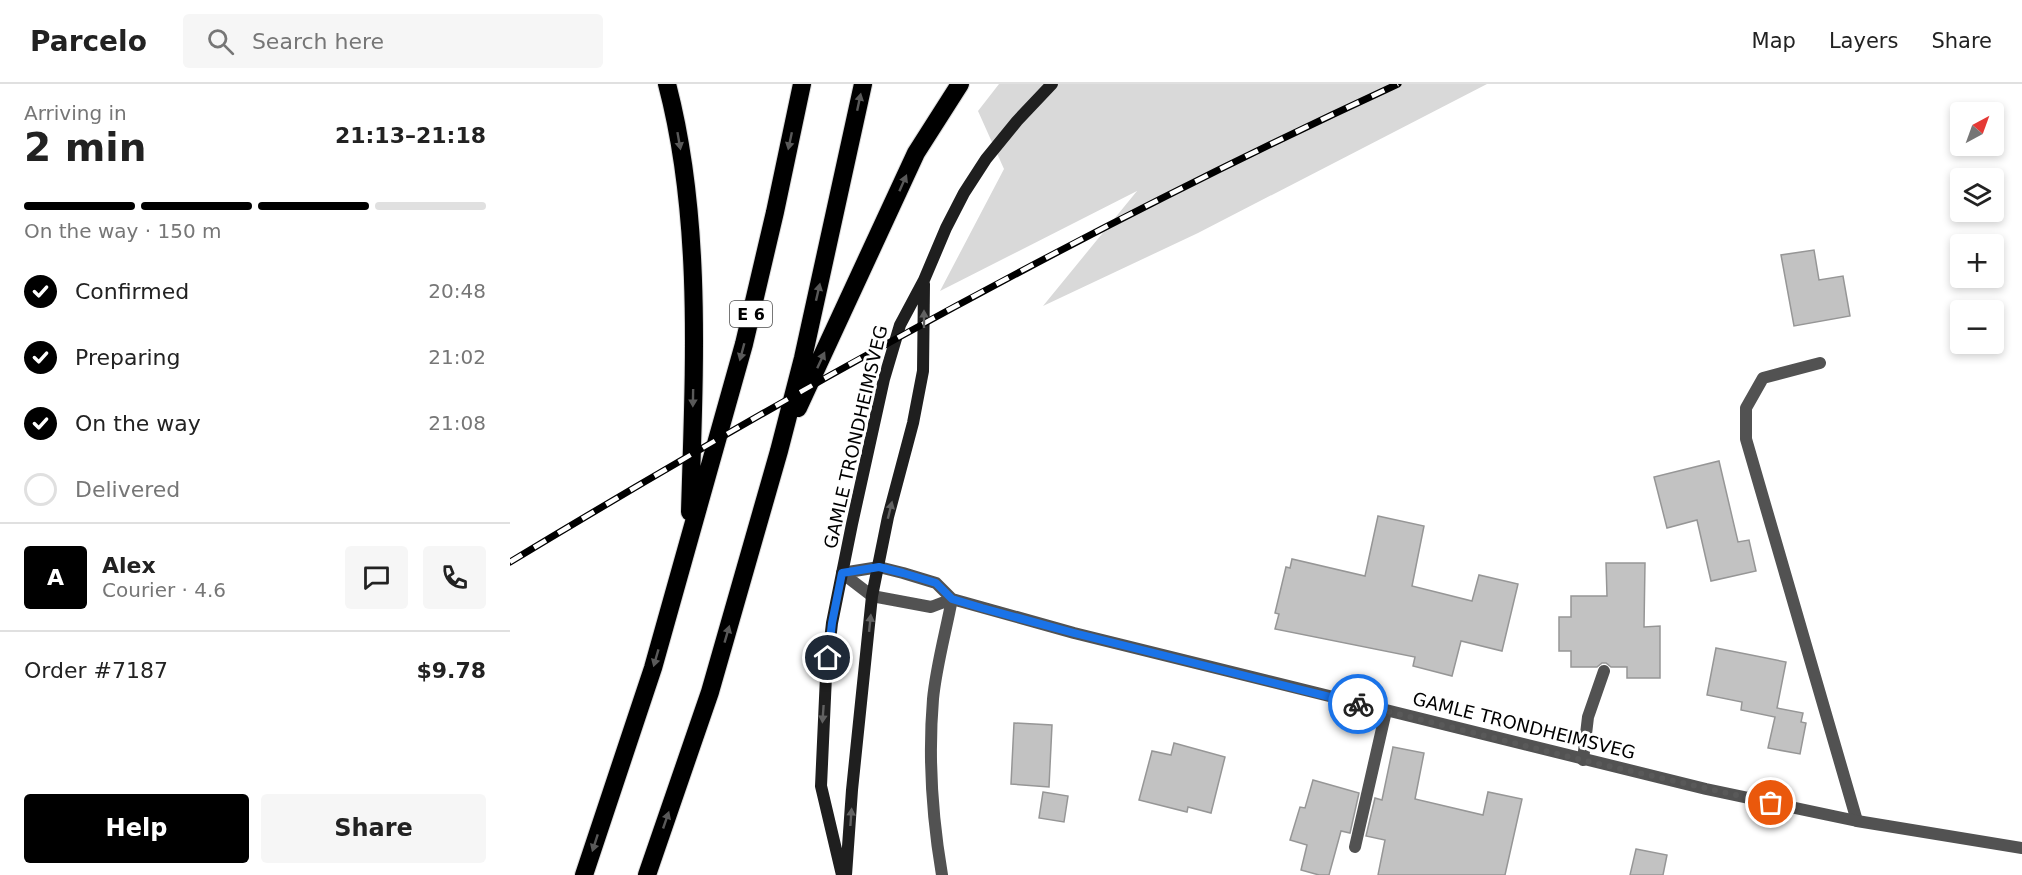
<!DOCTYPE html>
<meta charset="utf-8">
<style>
body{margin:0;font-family:"DejaVu Sans",sans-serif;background:#f6f6f6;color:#222;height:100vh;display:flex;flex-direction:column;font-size:22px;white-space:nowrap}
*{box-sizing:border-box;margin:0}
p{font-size:20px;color:#767676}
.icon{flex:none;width:33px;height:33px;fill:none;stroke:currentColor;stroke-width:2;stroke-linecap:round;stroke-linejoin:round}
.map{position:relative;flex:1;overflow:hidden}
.side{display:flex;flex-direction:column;background:#fff;width:510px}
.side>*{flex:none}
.needle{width:39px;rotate:41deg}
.tools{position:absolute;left:1440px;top:18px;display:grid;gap:12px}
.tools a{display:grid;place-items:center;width:54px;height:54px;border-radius:6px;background:#fff;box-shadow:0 3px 9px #0003;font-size:30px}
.pin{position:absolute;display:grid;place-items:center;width:51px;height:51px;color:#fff;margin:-26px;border:3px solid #fff;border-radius:50%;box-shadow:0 2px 6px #0007}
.courier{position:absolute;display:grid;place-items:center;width:60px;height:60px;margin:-30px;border:4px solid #1a73e8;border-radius:50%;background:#fff;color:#222;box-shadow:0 2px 8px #0007}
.head em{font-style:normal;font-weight:800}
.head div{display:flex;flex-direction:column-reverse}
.head{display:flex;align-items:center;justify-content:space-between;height:102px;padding:0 24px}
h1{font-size:39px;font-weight:800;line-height:45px}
.bar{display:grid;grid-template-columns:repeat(4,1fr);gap:9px 6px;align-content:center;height:72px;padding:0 24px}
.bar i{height:8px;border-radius:4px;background:#e0e0e0}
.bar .current{background:#000}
.bar p{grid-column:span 4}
.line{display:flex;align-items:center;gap:15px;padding:0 24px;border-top:2px solid #e0e0e0}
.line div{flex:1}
.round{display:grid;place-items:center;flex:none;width:63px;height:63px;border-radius:6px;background:#f6f6f6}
ol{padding:0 24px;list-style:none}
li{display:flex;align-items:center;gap:18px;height:66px}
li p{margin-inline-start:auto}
li .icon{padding:6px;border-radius:50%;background:#000;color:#fff;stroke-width:4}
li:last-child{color:#767676}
li i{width:33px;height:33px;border:3px solid #e0e0e0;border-radius:50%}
.primary-button{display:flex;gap:12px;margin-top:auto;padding:12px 24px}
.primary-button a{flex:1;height:69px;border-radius:6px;background:#000;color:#fff;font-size:24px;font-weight:800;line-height:69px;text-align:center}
.primary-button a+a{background:#f6f6f6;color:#222}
header{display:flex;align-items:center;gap:36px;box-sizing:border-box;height:84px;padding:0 30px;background:#fff;border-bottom:2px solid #e0e0e0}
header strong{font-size:28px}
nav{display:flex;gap:33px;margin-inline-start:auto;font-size:21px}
.search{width:420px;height:54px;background:#f6f6f6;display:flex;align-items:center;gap:15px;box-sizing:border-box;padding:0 21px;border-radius:6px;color:#767676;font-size:22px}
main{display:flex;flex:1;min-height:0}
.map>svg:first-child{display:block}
.green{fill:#d9d9d9}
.building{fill:#c2c2c2;stroke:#969696;stroke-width:1.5}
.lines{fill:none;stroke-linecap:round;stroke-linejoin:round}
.highway-casing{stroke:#dbdbdb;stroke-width:20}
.lane{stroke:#525252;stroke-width:12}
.street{stroke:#525252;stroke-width:12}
.secondary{stroke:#1f1f1f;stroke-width:12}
.highway{stroke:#000;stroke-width:18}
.rail-casing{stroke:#000;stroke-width:7}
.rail{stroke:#fff;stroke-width:4.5;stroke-dasharray:14;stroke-linecap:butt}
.oneway{fill:#595959}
.oneway2{fill:#626262}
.done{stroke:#595959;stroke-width:6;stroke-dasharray:0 10.8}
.route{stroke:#1a73e8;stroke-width:8}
.labels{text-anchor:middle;stroke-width:6;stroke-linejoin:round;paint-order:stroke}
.shield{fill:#fff;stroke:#4c4c4c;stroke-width:1.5}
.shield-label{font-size:16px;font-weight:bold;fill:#000}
.street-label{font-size:18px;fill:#000;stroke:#fff}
</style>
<header>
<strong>Parcelo</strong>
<div class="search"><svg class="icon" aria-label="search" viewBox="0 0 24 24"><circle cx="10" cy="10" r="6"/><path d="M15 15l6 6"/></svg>Search here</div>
<nav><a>Map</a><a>Layers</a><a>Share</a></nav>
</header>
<main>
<section class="side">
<div class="head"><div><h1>2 min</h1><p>Arriving in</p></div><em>21:13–21:18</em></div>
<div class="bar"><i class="current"></i><i class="current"></i><i class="current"></i><i></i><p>On the way · 150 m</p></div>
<ol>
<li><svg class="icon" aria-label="check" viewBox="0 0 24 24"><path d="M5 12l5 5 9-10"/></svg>Confirmed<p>20:48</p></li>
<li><svg class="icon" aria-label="check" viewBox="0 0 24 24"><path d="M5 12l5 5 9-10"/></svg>Preparing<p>21:02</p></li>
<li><svg class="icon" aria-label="check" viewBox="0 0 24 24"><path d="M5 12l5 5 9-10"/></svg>On the way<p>21:08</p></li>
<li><i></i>Delivered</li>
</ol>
<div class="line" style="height:108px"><b class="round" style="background:#000;color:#fff">A</b><div><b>Alex</b><p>Courier · 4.6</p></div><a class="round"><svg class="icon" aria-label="chat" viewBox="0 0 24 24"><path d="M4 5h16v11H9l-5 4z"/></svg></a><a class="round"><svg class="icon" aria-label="phone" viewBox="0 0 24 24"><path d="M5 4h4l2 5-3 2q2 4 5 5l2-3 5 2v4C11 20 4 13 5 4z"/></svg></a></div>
<div class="line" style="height:78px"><div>Order #7187</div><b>$9.78</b></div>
<div class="primary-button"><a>Help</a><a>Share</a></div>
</section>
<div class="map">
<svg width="1512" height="791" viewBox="0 0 1512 791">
<rect width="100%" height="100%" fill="#fff"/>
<path class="green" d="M489,0h488l-289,149 -155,73 94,-115 -197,100 64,-122 -26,-58z"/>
<path class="building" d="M1304,166l5,30 24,-4 7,40 -56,10 -13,-71z
M1209,377l19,81 11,-2 7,31 -45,10 -14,-61 -30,8 -13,-51z
M868,432l46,10 -12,60 60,15 7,-26 39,9 -16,67 -41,-10 -9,35 -39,-10 2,-9 -140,-28 4,-15 -4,-1 11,-46 4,1 2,-9 73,17z
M1096,479h39l-1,64 16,-1v52h-33v-11h-16l-5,-4h-4l-5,4h-26v-16h-12v-34h12v-21h36z
M1206,564l70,14 -9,46 26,5 -2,9 5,1 -6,31 -32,-6 7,-31 -34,-7 1,-8 -35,-7z
M504,639l38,2 -3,62 -38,-3z
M664,659l51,14 -14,56 -23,-6 -1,5 -48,-12 13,-49 19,4z
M883,663l31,6 -9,46 68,16 5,-23 34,7 -17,76h-127l7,-35 -19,-4 9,-38 7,2z
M803,696l46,13 -9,40 -9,-2 -12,44h-10l-18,-5 6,-25 -17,-5 10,-33 5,1z
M533,708l25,4 -4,26 -25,-4z
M1126,765l31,6 -4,20h-33z"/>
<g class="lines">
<g class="highway-casing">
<path id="highway" d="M157,0c36,137 27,288 23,428
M288,324l118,-255 44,-69
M74,791l69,-207 91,-324 31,-132 27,-128
M137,791l63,-183 69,-241 24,-93 60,-274"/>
</g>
<path class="lane" d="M1310,279l-57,15 -17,30v31l111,382
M1073,676l5,-43 16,-46
M845,763l31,-136"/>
<path class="street" d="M332,489l37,-6 24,6 33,10 16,16 122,34 632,156 151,32 165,27
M332,489l30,23 59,11 21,-8
M432,791c-10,-59 -14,-116 -9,-176 3,-32 13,-68 19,-100"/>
<path class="secondary" d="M332,791l-21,-89 5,-110 6,-53 20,-99 32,-145 16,-54 24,-45 22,-52 18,-35 22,-34 31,-38 35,-37
M336,791l6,-85 20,-194 16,-79 25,-94 10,-52 1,-87"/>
<use href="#highway" class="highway"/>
<g class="rail-casing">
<path id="rail" d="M0,478c288,-174 582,-337 888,-478"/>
</g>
<use href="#rail" class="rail"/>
</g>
<defs><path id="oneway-solid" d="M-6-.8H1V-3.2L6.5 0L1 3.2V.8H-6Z" transform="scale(1.5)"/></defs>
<g class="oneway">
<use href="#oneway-solid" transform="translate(349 18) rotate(-78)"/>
<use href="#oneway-solid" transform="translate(169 57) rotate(80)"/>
<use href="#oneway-solid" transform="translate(280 57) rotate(102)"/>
<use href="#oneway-solid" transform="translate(393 99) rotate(-66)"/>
<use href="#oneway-solid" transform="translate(308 208) rotate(-77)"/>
<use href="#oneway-solid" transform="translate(232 268) rotate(105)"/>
<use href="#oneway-solid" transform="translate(311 276) rotate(-65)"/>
<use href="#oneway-solid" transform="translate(183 314) rotate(91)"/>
<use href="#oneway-solid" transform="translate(217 550) rotate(-74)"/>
<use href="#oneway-solid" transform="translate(146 574) rotate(106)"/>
<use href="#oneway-solid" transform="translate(156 736) rotate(-71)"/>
<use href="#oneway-solid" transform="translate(85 759) rotate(108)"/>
</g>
<g class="oneway2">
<use href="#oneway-solid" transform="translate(414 235) rotate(-90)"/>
<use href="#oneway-solid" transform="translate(380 426) rotate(-76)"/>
<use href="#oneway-solid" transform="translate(360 539) rotate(-84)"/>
<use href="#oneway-solid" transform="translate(313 630) rotate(94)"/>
<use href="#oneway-solid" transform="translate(341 733) rotate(-86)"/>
</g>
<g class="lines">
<path class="done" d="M848,620l224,56 189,43"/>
<path class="route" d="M318,574l4,-35 10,-50 37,-6 24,6 33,10 16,16 30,9 92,25 284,71"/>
</g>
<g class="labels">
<rect class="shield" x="220" y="217" width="42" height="26" rx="4.5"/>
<g class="shield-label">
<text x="241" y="236">E 6</text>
</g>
<g class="street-label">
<text transform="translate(346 353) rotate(-77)" y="6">GAMLE TRONDHEIMSVEG</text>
<text transform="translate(1014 642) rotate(14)" y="6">GAMLE TRONDHEIMSVEG</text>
</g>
</g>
</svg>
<div class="tools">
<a><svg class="needle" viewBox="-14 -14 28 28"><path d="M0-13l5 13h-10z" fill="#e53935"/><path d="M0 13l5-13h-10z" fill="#767676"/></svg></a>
<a><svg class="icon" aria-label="layers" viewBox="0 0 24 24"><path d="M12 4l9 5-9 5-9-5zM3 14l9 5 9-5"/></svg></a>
<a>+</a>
<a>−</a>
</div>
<div class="pin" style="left:1261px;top:719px;background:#ea580c"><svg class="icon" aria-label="bag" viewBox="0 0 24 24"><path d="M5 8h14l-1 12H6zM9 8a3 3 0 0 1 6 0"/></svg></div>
<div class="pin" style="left:318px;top:574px;background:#1f2937"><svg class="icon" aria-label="home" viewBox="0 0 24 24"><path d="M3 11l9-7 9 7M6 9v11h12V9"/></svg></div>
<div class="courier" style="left:848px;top:620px"><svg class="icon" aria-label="bike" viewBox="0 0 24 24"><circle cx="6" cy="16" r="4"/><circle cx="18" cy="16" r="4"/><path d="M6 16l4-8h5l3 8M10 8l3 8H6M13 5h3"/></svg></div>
</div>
</main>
